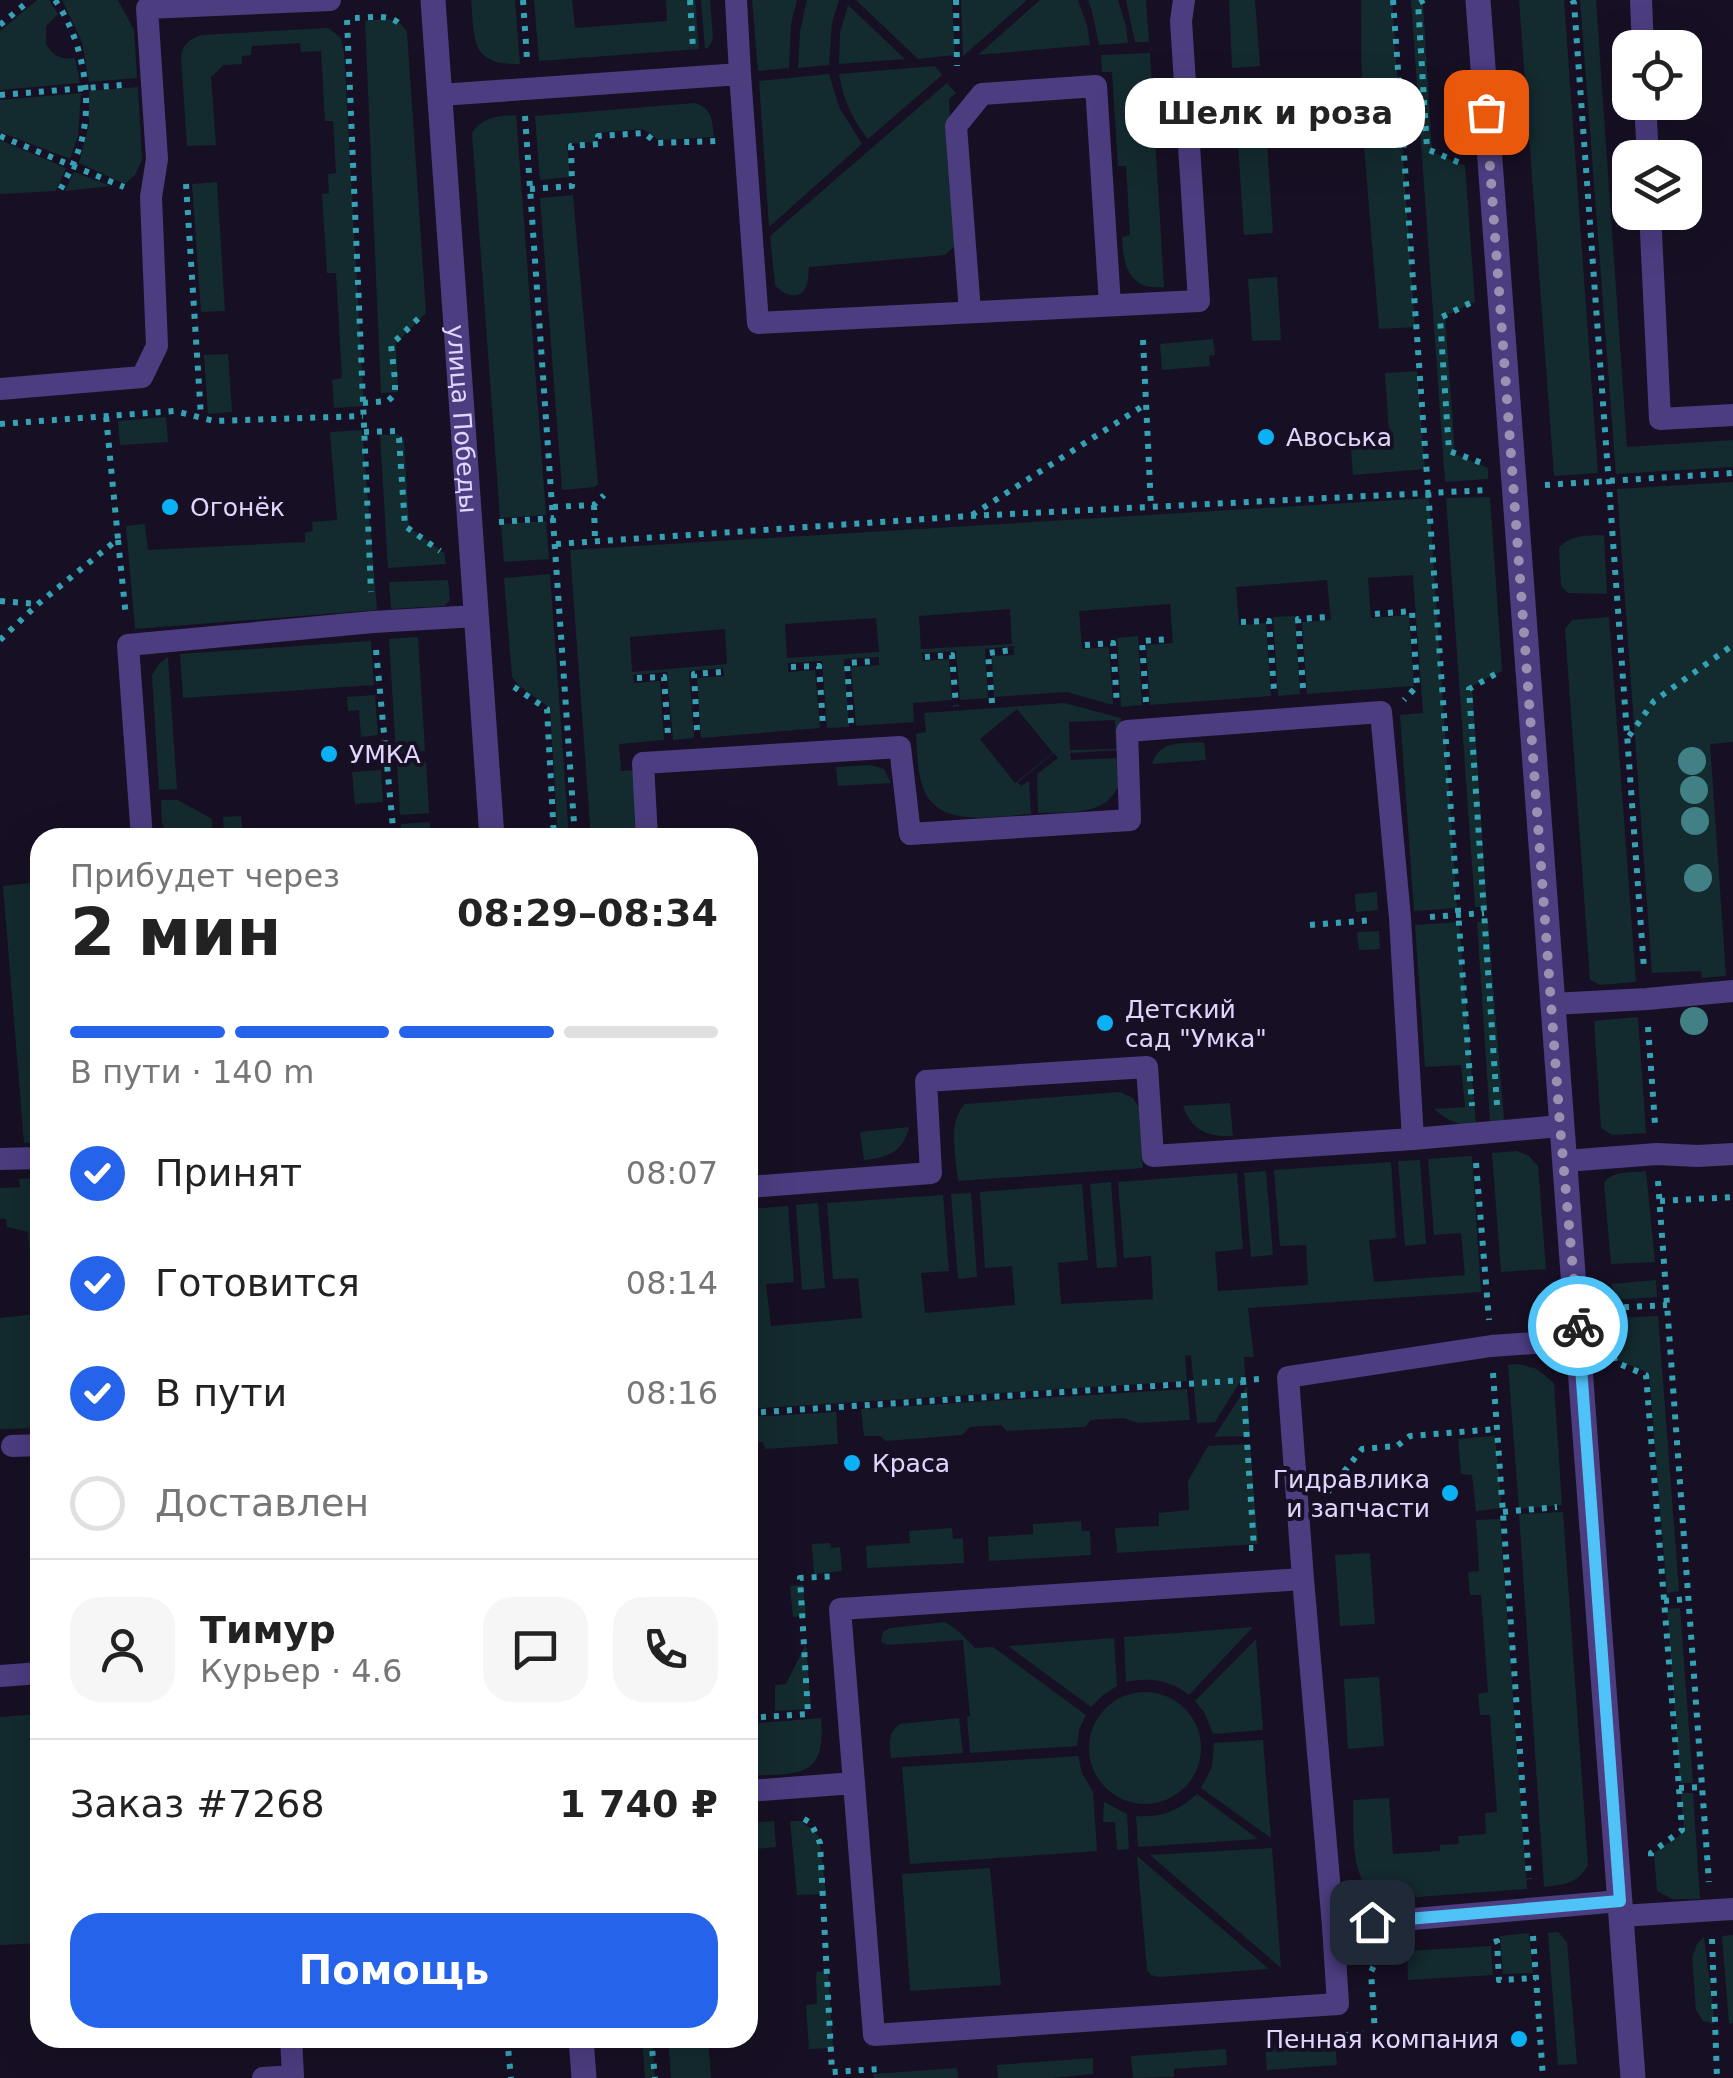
<!DOCTYPE html>
<html lang="ru">
<meta charset="utf-8">
<style>
body{margin:0;font-family:"DejaVu Sans",sans-serif;background:#f6f6f6;color:#222;height:100vh;display:flex;flex-direction:column;font-size:38px;white-space:nowrap}
*{box-sizing:border-box;margin:0}
p{font-size:32px;color:#767676}
.icon{flex:none;width:55px;height:55px;fill:none;stroke:currentColor;stroke-width:2;stroke-linecap:round;stroke-linejoin:round}
.map{position:relative;flex:1;overflow:hidden}
.panel{position:absolute;left:30px;top:828px;width:728px;height:1220px;display:flex;flex-direction:column;background:#fff;border-radius:30px;box-shadow:0 10px 40px #0002}
.panel>*{flex:none}
.tools{position:absolute;left:1612px;top:30px;display:grid;gap:20px}
.tools a{display:grid;place-items:center;width:90px;height:90px;border-radius:20px;background:#fff;box-shadow:0 10px 40px #0002;font-size:50px}
.pin{position:absolute;display:grid;place-items:center;width:85px;height:85px;color:#fff;margin:-42px;border-radius:20px;box-shadow:0 5px 15px #0006}
.courier{position:absolute;display:grid;place-items:center;width:100px;height:100px;margin:-50px;border:8px solid #4fc3f7;border-radius:50%;background:#fff;color:#222;box-shadow:0 2px 12px #0007}
.bubble{position:absolute;height:70px;border-radius:30px;background:#fff;box-shadow:0 10px 40px #0002;font-size:32px;font-weight:600;line-height:70px;text-align:center}
.summary em{font-style:normal;font-weight:600}
.summary div{display:flex;flex-direction:column-reverse}
.summary{display:flex;align-items:center;justify-content:space-between;height:170px;padding:0 40px}
h1{font-size:65px;font-weight:600;line-height:75px}
.bar{display:grid;grid-template-columns:repeat(4,1fr);gap:15px 10px;align-content:center;height:120px;padding:0 40px}
.bar i{height:12px;border-radius:8px;background:#e0e0e0}
.bar .on{background:#2563eb}
.bar p{grid-column:span 4}
.line{display:flex;align-items:center;gap:25px;padding:0 40px;border-top:2px solid #e0e0e0}
.line div{flex:1}
.round{display:grid;place-items:center;flex:none;width:105px;height:105px;border-radius:30px;background:#f6f6f6}
ol{padding:0 40px;list-style:none}
li{display:flex;align-items:center;gap:30px;height:110px}
li p{margin-inline-start:auto}
li .icon{padding:10px;border-radius:50%;background:#2563eb;color:#fff;stroke-width:4}
li:last-child{color:#767676}
li i{width:55px;height:55px;border:5px solid #e0e0e0;border-radius:50%}
.cta{display:flex;gap:20px;margin-top:auto;padding:20px 40px}
.cta a{flex:1;height:115px;border-radius:30px;background:#2563eb;color:#fff;font-size:40px;font-weight:600;line-height:115px;text-align:center}
.map>svg:first-child{display:block}
.green{fill:#132a2e;fill-rule:evenodd}
.lines{fill:none;stroke-linecap:round;stroke-linejoin:round}
.path{stroke:#34a2b2;stroke-width:6;stroke-dasharray:5 8;stroke-linecap:butt}
.service{stroke:#4c3d81;stroke-width:22}
.minor{stroke:#4c3d81;stroke-width:25}
.tree{fill:#418084}
.done{stroke:#9a90b1;stroke-width:10;stroke-dasharray:0 18}
.route{stroke:#4fc3f7;stroke-width:12}
.poi-dot{fill:#0ab1f4;stroke:#171024;stroke-width:4}
.labels{text-anchor:middle;stroke-width:8;stroke-linejoin:round;paint-order:stroke}
.street-label{font-size:25px;fill:#e1d5fd;stroke:#171024}
.poi-label{font-size:25px;fill:#e1d5fd;stroke:#171024;text-anchor:start}
</style>
<div class="map">
<svg width="1733" height="2078" viewBox="0 0 1733 2078">
<rect width="100%" height="100%" fill="#171024"/>
<path class="green" d="M37,0h12l9,14 -12,12v18c7,12 15,16 29,14l5,25 -80,7v-59z
M62,0h56l16,30 3,48 -48,4 -7,-40z
M471,0h44l5,64c-50,1 -45,-23 -49,-64z
M534,0h38l3,28 92,-7 -1,-21h29l4,49 -160,12z
M701,0h9l3,39 -5,9h-3z
M752,0h45l-6,24 -2,44 -31,3z
M807,0h32l-7,23 -3,42 -31,3 2,-37z
M856,0h96l3,55 -37,4z
M961,0h66l-64,56z
M1040,0h38l9,25 3,20 -112,10z
M1088,0h30l8,26 2,17 -29,2 -7,-34z
M1126,0h20l3,42h-14z
M1229,0h26l5,66 -28,2z
M1361,0h31l23,327 -36,2 -17,-207z
M1411,0h16l-4,3 9,149 33,14 10,136 -30,14 10,138 33,14v11l-43,3z
M1519,0h45l34,473 -44,3z
M1580,0h16l31,447 106,-7v27l-117,7z
M848,5l57,54 -66,5 1,-31z
M386,19c10,1 15,3 21,13l19,281 -30,30 2,49 -17,1 -16,-372z
M328,28l13,10 3,14 20,354 -30,2 -2,-28 10,-2 -6,-105h-9l-5,-79 7,-1 -1,-19 8,-1 -3,-52h-8l-4,-70 -20,1 -1,-9 -48,3 -1,9 -9,1v8l-18,1 -13,12 5,68 -29,1 -6,-88c1,-13 9,-20 21,-23z
M1150,53l14,234c-35,4 -41,-22 -42,-50l8,-2 -4,-69h-8l-6,-94h-10l-1,-17z
M935,66l7,9 -74,64c-16,-20 -25,-40 -29,-65z
M829,74l10,33 23,37 -93,83 -10,-146z
M947,83l9,10 -7,6 8,145 -12,11 -136,12c-1,6 0,12 -2,17 -5,18 -23,12 -32,1l-5,-49z
M138,87l4,73 -7,15 -10,9 -46,-21 10,-39v-33z
M81,93l-3,43 -8,23 -70,-27v-32z
M695,103c18,6 17,18 19,34l-55,3 -16,-11 -48,4v9l-28,2 3,33 -30,3 -5,-64z
M1265,113l8,120 -29,2 -8,-120z
M516,115l30,400 -46,3 -28,-385c11,-16 26,-17 44,-18z
M0,140l66,28 -10,23 -56,3z
M74,172l37,14 -46,5z
M217,182l8,129 -24,1 -9,-128z
M573,195l25,289 -3,3 -33,3 -22,-292z
M1277,277l4,63 -29,1 -4,-62z
M1213,339l2,16 -6,1 1,10 -48,4 -2,-26z
M228,354l4,58 -24,2 -4,-59z
M1417,371l8,98 -72,6 -2,-26 39,-3 -5,-73z
M166,417l2,25 -48,3 -2,-24z
M362,430l15,180 -242,19 -9,-103 19,-2 3,26 157,-8v-9l8,-2 -1,-9 25,-2 -7,-88z
M398,434l6,5 5,88 35,26 2,11 -58,4 -8,-133z
M1733,482v260l-23,2 16,232 -24,2 -1,-7 -49,2 -35,-484z
M1490,497l12,174 -30,15 15,221h-12l-29,-409z
M1429,498l28,410 -43,3 -14,-196 23,-2 -10,-138 -45,3 3,40 38,-3 5,71 -107,8 -5,-72 29,-2 -4,-40 -91,7 3,38 27,-2 5,73 -121,9 -4,-60 27,-2 -3,-39 -91,7 3,38 27,-2 4,58 -46,-13 -73,5 -2,-41 22,-1v-9l-29,3 3,49 -28,2 -4,-49 -34,2 1,8 26,-2 3,41 -39,3 1,19 -58,4 -5,-59 28,-2v-8l-35,2 5,68 -22,1 -5,-67 -34,2v9l27,-2 5,58 -119,10 -4,-60 27,-2 -1,-8 -34,3 5,67 -21,2 -6,-68 -34,3 1,8 26,-2 4,59 -45,4 2,27 17,-1 5,67 -52,1 -21,-288zM1010,609l2,35 -91,5 -2,-33zM876,618l3,34 -92,6 -2,-34zM725,629l2,35 -95,8 -2,-35z
M546,521l3,38 -45,3 -3,-38z
M1604,535l3,59 -39,-1 -7,-7 -2,-38c12,-14 27,-12 45,-13z
M550,574l19,263h-11l-8,-129 -31,-22 -7,-9 -8,-99z
M448,580l2,20 -6,6 -53,3 -2,-27z
M1295,616l5,78 -22,2 -5,-79z
M1609,617l27,365 -36,3 -10,-5 -25,-351 7,-9z
M1138,636l4,69 -21,2 -4,-69z
M418,637l7,114 -29,3 -7,-115z
M371,641l3,44 -191,13 -3,-44z
M168,657l9,132 -18,1 -7,-115 7,-11z
M375,695l3,40 -17,2 -2,-27 -11,1 -1,-14z
M1064,703l57,15 1,32 -52,3 1,7 52,-2c-1,10 -2,24 -7,33 -14,25 -53,21 -78,22l-1,-39 21,-16 -4,-5 -36,29 3,4 8,-5 2,33c-39,2 -98,17 -110,-33 -4,-15 -4,-32 -5,-47l10,-2 -2,-19zM1017,709l36,44 -38,30 -35,-44zM1115,720l1,29 -46,1 -1,-28z
M1204,742l2,18 -54,4c8,-25 30,-20 52,-22z
M426,762l3,51 -29,2 -3,-52z
M871,765l13,4 7,14 -53,3 -2,-19z
M381,770l2,32 -28,2 -3,-32z
M161,800h17l34,19v18h-36l-10,-4 -4,-10z
M241,816l2,21h-19l-1,-20z
M430,822l1,15h-30v-13z
M40,882v260l-16,1 -21,-257z
M1377,892l1,18 -22,2 -1,-18z
M1459,922l17,202c-18,2 -28,-3 -42,-15l31,-2 -4,-42 -36,2 -10,-142z
M1477,922h11l16,198 -14,1z
M1379,931l1,18 -21,1 -2,-18z
M1638,1017l8,116 -34,2 -11,-7 -7,-107z
M1120,1092l13,6 7,11 3,59 -185,13c-2,-25 -11,-59 7,-77z
M1230,1103l3,33c-25,1 -41,-5 -50,-30z
M909,1127c-5,25 -23,31 -45,33l-4,-28z
M1517,1151l12,5 9,10 8,103 -45,3 -9,-119z
M1472,1156l9,136 -233,16 6,49h-10l1,17 -30,48 -18,1 -6,-68 -6,1 2,25 -439,28v-200l40,-3 6,76 -28,2 5,42 91,-8 -4,-40 -25,1 -6,-76 116,-8 6,76 -28,2 4,40 90,-8 -3,-39 -27,2 -5,-76 102,-8 6,76 -30,3 3,41 92,-5 -2,-43 -27,2 -6,-76 119,-9 6,76 -28,3 3,39 90,-6 -2,-40 -26,1 -6,-76 117,-8 5,76 -27,2 5,42 91,-7 -4,-42 -27,2 -6,-76z
M1420,1160l6,84 -21,2 -7,-85z
M1266,1171l7,84 -22,2 -7,-84z
M1646,1171l9,91 -44,2 -7,-81c9,-13 28,-10 42,-12z
M34,1178l6,1v249l-40,1v-111l35,-4 -7,-82 -21,-5 -1,-8h-6v-31l20,-1 -1,-8z
M1111,1182l6,85 -20,1 -7,-84z
M971,1193l6,84 -19,2 -7,-85z
M818,1203l7,85 -23,2 -6,-85z
M1656,1280l1,17 -43,3 -2,-16z
M1658,1316l21,275 -12,2 -18,-220 -32,-13 -2,-42z
M1518,1364l19,5 17,14 8,122 -43,4 -11,-144z
M1247,1386l3,50 -36,1z
M1187,1389l3,31 -52,3 -14,-5 -33,2 -6,7 -78,4 -6,-6 -31,2 -8,8 -76,6 -6,-5h-16l-3,-27z
M836,1412l2,32 -73,5 -2,-7h-15v-25z
M1495,1436l7,72 -26,3 -4,-36 -11,-1 -3,-35z
M1250,1444l8,100 -141,9 -2,-25 44,-2v-13l30,-3 -1,-29 20,-35z
M1563,1512l25,353c-10,19 -24,19 -44,22l-25,-373z
M1500,1519l27,370 -137,10c-44,-8 -35,-64 -37,-99l36,-2 4,56 47,-3v-6l19,-1 -1,-8 28,-2 -1,-21 12,-1 -7,-97h-10l-2,-21 10,-2 -7,-97h-11l-2,-23 11,-1 -3,-51z
M1081,1521l1,10h8l1,24 -102,6 -1,-24 45,-3v-10z
M952,1528l1,11 10,-1 1,25 -97,5 -1,-22 44,-3 -1,-12z
M830,1543l1,5 9,-1 2,24 -28,3 -2,-30z
M1370,1553l5,71 -35,2 -5,-71z
M803,1585l3,31 -13,1 -3,-31z
M1680,1608l13,175h-13l-13,-174z
M945,1622l12,8 18,18 18,-1 93,68 -7,15 -2,16 -107,7 -3,-36 3,-1 -7,-76 -75,5 -7,-3 2,-10 7,-4z
M1253,1627l-64,68c-19,-15 -39,-18 -63,-13l-2,-45z
M1114,1638l3,48 -14,9 -12,12 -83,-61z
M1256,1639l7,91 -50,4 -9,-22 -9,-11z
M806,1644l5,65 -36,2v-26l11,-1z
M1379,1677l5,69 -36,3 -4,-70z
M1089 1748a56 56 0 1 1 112 0a56 56 0 1 1-112 0Z
M40,1714v229l-40,2v-228z
M821,1718c6,63 -25,55 -73,58v-52z
M959,1718l4,35 -72,5c-1,-14 -4,-25 9,-34z
M1263,1740l8,98 -70,-50 11,-21 2,-24z
M1078,1756l4,17 11,19 4,59 -187,13 -8,-97z
M1681,1793h12l7,106h-28l-15,-8 -3,-38 30,-21z
M1197,1794l61,45 -120,8 -2,-31c24,2 43,-5 61,-22z
M1104,1802l23,12 2,35 -12,1 -2,-28h-12z
M774,1821l2,26 -20,2 1,19h-9v-45z
M790,1821h11l18,15 7,58 -29,1z
M1272,1848l9,120 -131,-113z
M1137,1856l132,113 -110,8 -8,-2 -4,-5z
M990,1868l11,117 -91,6 -8,-117z
M1558,1932l9,10 10,122 -19,1 -10,-132z
M1529,1933l4,40 -30,1 -3,-38z
M1733,1935v88l-4,1 -7,-88z
M1704,1937l11,87 -12,-3 -7,-11 -4,-53 5,-13z
M1491,1946l2,29 -85,5 -1,-29z
M828,1971l5,77 -24,1 -3,-44 11,-1 -1,-32z
M57,2038h138l-137,6z
M642,2038h10l3,40h-10z
M668,2038h40l3,40h-40z
M1335,2041l2,24 -70,5 -2,-24z
M1226,2049l1,16 -53,4v8l-41,1 -2,-22z
M1093,2058v16l-41,4h-54l-1,-13z
M957,2068l1,10h-84l-1,-4z"/>
<g class="lines">
<path class="path" d="M55,0c26,37 38,94 27,139 -5,18 -13,35 -22,51
M523,0l4,59
M690,0l3,49
M956,0l1,66
M1393,0l79,1106
M1424,0l-6,3 9,146 33,14v3
M1572,0l2,3 70,966
M355,18c15,0 39,-6 47,10
M347,20l24,572
M0,25l30,-25
M0,95l123,-10
M525,116l50,722
M0,136l124,51
M186,184l15,233
M530,189l42,-3 -1,-40 28,-2 -1,-8 46,-3 13,10 60,-2
M1470,303l-30,15 9,133 33,12
M1143,340l8,167
M363,403l25,-2 7,-7v-14l-4,-35 32,-31
M0,424l175,-13 39,10 149,-5
M364,432l31,-1 4,7 6,88 35,25
M1545,485l188,-12
M594,505l1,36
M553,507l41,-2 10,-10
M972,515l174,-111
M499,522l55,-4
M118,540l8,77
M556,544l414,-28 517,-26
M0,601l38,3
M1375,614l37,-3 5,75 -13,14
M1241,622l28,-1 5,70
M0,640l38,-36 80,-65 -12,-123
M1085,645l28,-2 4,62
M376,650l18,188
M925,657l27,-2 4,51
M791,667l28,-1 4,60
M637,678l27,-1 4,58
M514,687l33,22 7,129
M1303,688l-5,-69 30,-2
M1146,702l-4,-61 28,-2
M992,703l-4,-50 24,-3
M851,723l-4,-60 29,-2
M697,730l-3,-56 28,-2
M1629,736l25,-35 79,-56
M1430,917l54,-4
M1310,925l63,-5
M748,964h4
M1648,1027l7,97
M1497,1105l-28,-416 28,-16v-3
M1476,1163l13,157
M1658,1181l51,701
M1660,1201l73,-4
M1611,1308l56,-3
M1614,1356l1,6 31,13 33,413 3,42 -31,23v7
M1493,1373l36,506
M1243,1380l11,168h-5
M748,1413l512,-34
M1328,1492l34,-43 35,-3 13,-10 87,-7
M1503,1512l54,-5
M1664,1601l23,-2
M748,1718l60,-4 -8,-136 37,-2
M1679,1788l23,-1
M804,1819l7,4 9,20 12,229 48,-3
M1533,1936l10,142
M1712,1939l5,139
M1494,1942l3,-1 2,39 37,-2
M1346,2035l29,-2 -4,-61 6,-13 10,-8
M507,2038l4,40
M651,2038l4,40"/>
<path class="service" d="M736,0l4,74
M1641,0l2,48
M440,95l300,-21 18,249 441,-22 -18,-280 3,-21
M1645,102l3,56
M1650,212l10,207 73,-4
M970,312l-14,-186 26,-32 114,-8 14,219
M0,389l142,-12 15,-31 -6,-149 6,-38 -10,-151 183,-8
M142,838l-14,-193 245,-23 103,-6
M647,838l-4,-75 257,-16 10,87 220,-14 -3,-89 254,-19 19,206 13,221 -260,17 -6,-89 -221,14 5,92 -183,14
M1552,1004l95,-5 86,-8
M1413,1139l147,-13
M0,1159l40,-1
M1565,1161l92,-7 41,2 35,-2
M12,1446l28,-1
M1303,1579l-15,-202 203,-31 87,-6
M0,1676l40,-3
M854,1783l-14,-174 463,-30 30,347
M748,1791l106,-8 20,252 464,-31 -5,-78 287,-25
M1621,1916l112,-7
M263,2078l30,-2 -2,-38"/>
<g class="minor">
<path id="s1" d="M433,0l59,838"/>
<path d="M1478,0l155,2078"/>
<path d="M581,2038l3,40"/>
</g>
</g>
<g class="tree">
<circle cx="1692" cy="761" r="14"/>
<circle cx="1694" cy="790" r="14"/>
<circle cx="1695" cy="821" r="14"/>
<circle cx="1698" cy="878" r="14"/>
<circle cx="1694" cy="1021" r="14"/>
</g>
<g class="lines">
<path class="done" d="M1486,112l74,1014 18,200"/>
<path class="route" d="M1372,1922l248,-21 -42,-575"/>
</g>
<g class="poi-dot">
<circle cx="1266" cy="437" r="10"/>
<circle cx="170" cy="507" r="10"/>
<circle cx="329" cy="754" r="10"/>
<circle cx="1105" cy="1023" r="10"/>
<circle cx="852" cy="1463" r="10"/>
<circle cx="1450" cy="1493" r="10"/>
<circle cx="1519" cy="2039" r="10"/>
</g>
<g class="labels">
<g class="street-label">
<text dy="9" stroke="none"><textPath href="#s1" startOffset="420">улица Победы</textPath></text>
</g>
<g class="poi-label">
<text x="1286" y="446">Авоська</text>
<text x="190" y="516">Огонёк</text>
<text x="349" y="763">УМКА</text>
<text x="1125" y="1018">Детский<tspan x="1125" dy="29">сад "Умка"</tspan></text>
<text x="872" y="1472">Краса</text>
<text x="1430" y="1488" text-anchor="end">Гидравлика<tspan x="1430" dy="29">и запчасти</tspan></text>
<text x="1499" y="2048" text-anchor="end">Пенная компания</text>
</g>
</g>
</svg>
<div class="tools">
<a><svg class="icon" aria-label="locate" viewBox="0 0 24 24"><circle cx="12" cy="12" r="6"/><path d="M12 2v4M12 18v4M2 12h4M18 12h4"/></svg></a>
<a><svg class="icon" aria-label="layers" viewBox="0 0 24 24"><path d="M12 4l9 5-9 5-9-5zM3 14l9 5 9-5"/></svg></a>
</div>
<div class="pin" style="left:1486px;top:112px;background:#ea580c"><svg class="icon" aria-label="bag" viewBox="0 0 24 24"><path d="M5 8h14l-1 12H6zM9 8a3 3 0 0 1 6 0"/></svg></div>
<div class="pin" style="left:1372px;top:1922px;background:#1f2937"><svg class="icon" aria-label="home" viewBox="0 0 24 24"><path d="M3 11l9-7 9 7M6 9v11h12V9"/></svg></div>
<div class="courier" style="left:1578px;top:1326px"><svg class="icon" aria-label="bike" viewBox="0 0 24 24"><circle cx="6" cy="16" r="4"/><circle cx="18" cy="16" r="4"/><path d="M6 16l4-8h5l3 8M10 8l3 8H6M13 5h3"/></svg></div>
<div class="bubble" style="left:1125px;top:78px;width:300px">Шелк и роза</div>
<section class="panel">
<div class="summary"><div><h1>2 мин</h1><p>Прибудет через</p></div><em>08:29–08:34</em></div>
<div class="bar"><i class="on"></i><i class="on"></i><i class="on"></i><i></i><p>В пути · 140 m</p></div>
<ol>
<li><svg class="icon" aria-label="check" viewBox="0 0 24 24"><path d="M5 12l5 5 9-10"/></svg>Принят<p>08:07</p></li>
<li><svg class="icon" aria-label="check" viewBox="0 0 24 24"><path d="M5 12l5 5 9-10"/></svg>Готовится<p>08:14</p></li>
<li><svg class="icon" aria-label="check" viewBox="0 0 24 24"><path d="M5 12l5 5 9-10"/></svg>В пути<p>08:16</p></li>
<li><i></i>Доставлен</li>
</ol>
<div class="line" style="height:180px"><a class="round"><svg class="icon" aria-label="person" viewBox="0 0 24 24"><circle cx="12" cy="8" r="4"/><path d="M4 21q1-7 8-7t8 7"/></svg></a><div><b>Тимур</b><p>Курьер · 4.6</p></div><a class="round"><svg class="icon" aria-label="chat" viewBox="0 0 24 24"><path d="M4 5h16v11H9l-5 4z"/></svg></a><a class="round"><svg class="icon" aria-label="phone" viewBox="0 0 24 24"><path d="M5 4h4l2 5-3 2q2 4 5 5l2-3 5 2v4C11 20 4 13 5 4z"/></svg></a></div>
<div class="line" style="height:130px"><div>Заказ #7268</div><b>1 740 ₽</b></div>
<div class="cta"><a>Помощь</a></div>
</section>
</div>
